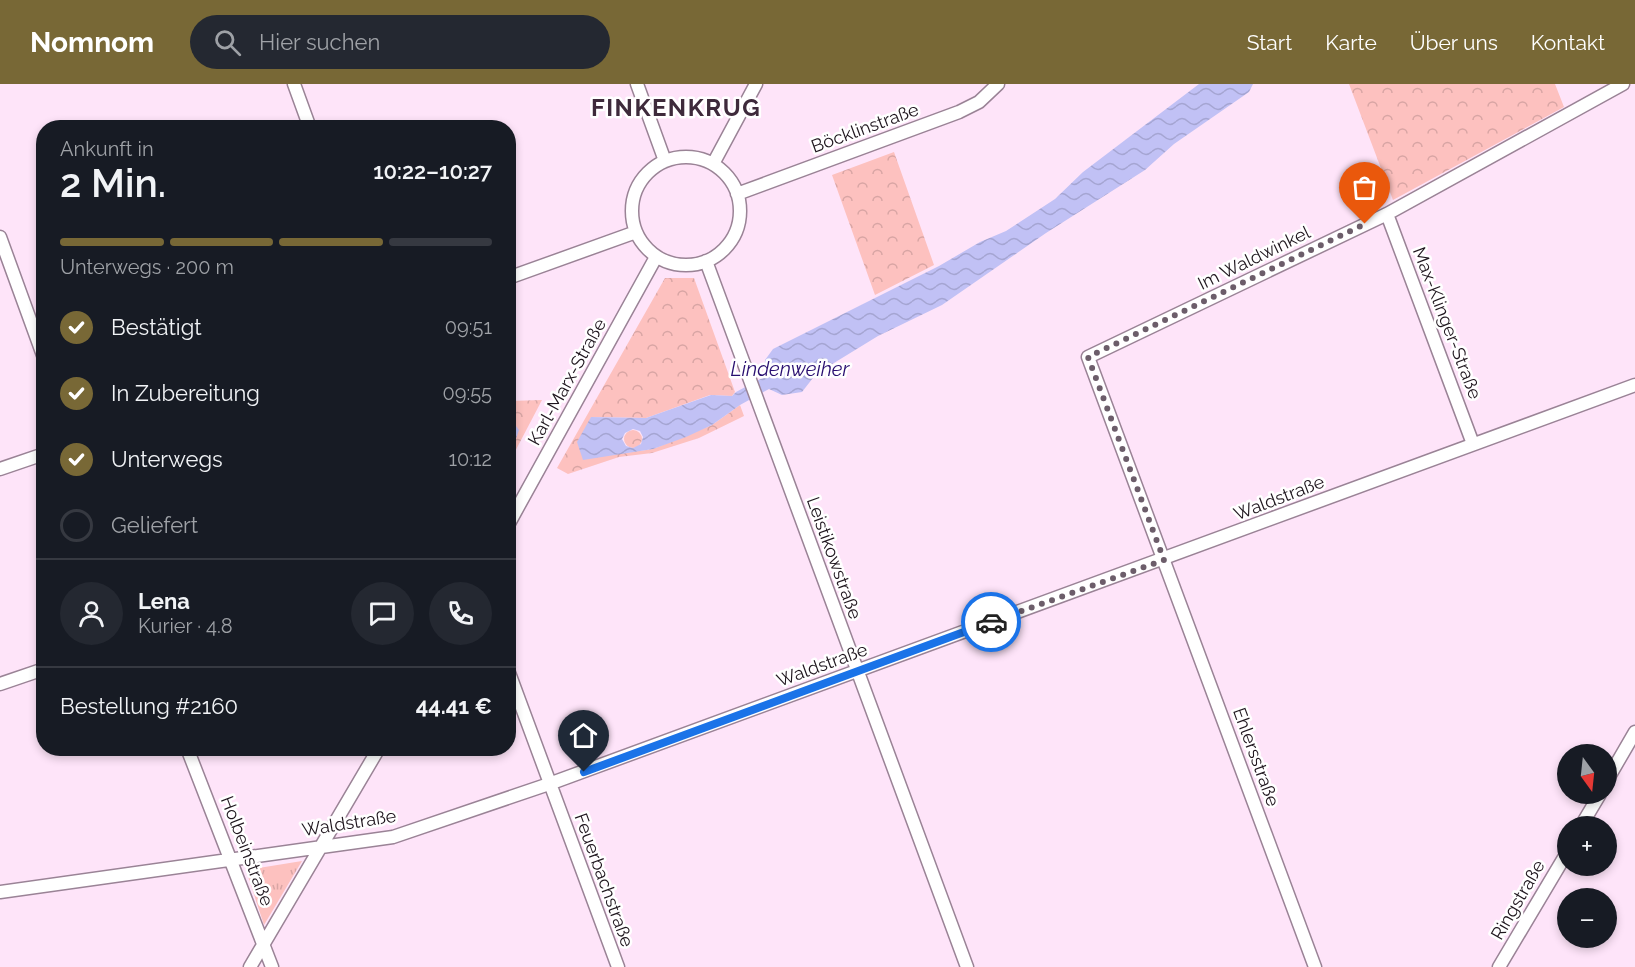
<!DOCTYPE html>
<html lang="de">
<meta charset="utf-8">
<style>
body{margin:0;font-family:Raleway,sans-serif;background:#242831;color:#f1f3f6;height:100vh;display:flex;flex-direction:column;font-size:22px;white-space:nowrap}
*{box-sizing:border-box;margin:0}
p{font-size:20px;color:#9ea1a6}
.icon{flex:none;width:33px;height:33px;fill:none;stroke:currentColor;stroke-width:2;stroke-linecap:round;stroke-linejoin:round}
.map{position:relative;flex:1;overflow:hidden}
.details{position:absolute;left:36px;top:36px;width:480px;height:636px;display:flex;flex-direction:column;background:#171b24;border-radius:24px;box-shadow:0 3px 9px #0003}
.details>*{flex:none}
.needle{width:39px;rotate:165deg}
.buttons{position:absolute;left:1557px;top:660px;display:grid;gap:12px}
.buttons a{display:grid;place-items:center;width:60px;height:60px;border-radius:50%;background:#171b24;box-shadow:0 3px 9px #0003;font-size:30px}
.pin{position:absolute;display:grid;place-items:center;width:51px;height:51px;color:#fff;margin:-62px -26px;border-radius:50% 50% 50% 0;rotate:-45deg;box-shadow:0 0 6px #0007}
.pin .icon{rotate:45deg}
.courier{position:absolute;display:grid;place-items:center;width:60px;height:60px;margin:-30px;border:4px solid #1a73e8;border-radius:50%;background:#fff;color:#222;box-shadow:0 2px 8px #0007}
.overview em{font-style:normal;font-weight:600}
.overview div{display:flex;flex-direction:column-reverse}
.overview{display:flex;align-items:center;justify-content:space-between;height:102px;padding:0 24px}
h1{font-size:39px;font-weight:600;line-height:45px}
.bar{display:grid;grid-template-columns:repeat(4,1fr);gap:9px 6px;align-content:center;height:72px;padding:0 24px}
.bar i{height:8px;border-radius:4px;background:#363941}
.bar .active{background:#786836}
.bar p{grid-column:span 4}
.line{display:flex;align-items:center;gap:15px;padding:0 24px;border-top:2px solid #363941}
.line div{flex:1}
.round{display:grid;place-items:center;flex:none;width:63px;height:63px;border-radius:32px;background:#242831}
ol{padding:0 24px;list-style:none}
li{display:flex;align-items:center;gap:18px;height:66px}
li p{margin-inline-start:auto}
li .icon{padding:6px;border-radius:50%;background:#786836;color:#fff;stroke-width:4}
li:last-child{color:#9ea1a6}
li i{width:33px;height:33px;border:3px solid #363941;border-radius:50%}
header{display:flex;align-items:center;gap:36px;box-sizing:border-box;height:84px;padding:0 30px;background:#786836;color:#fff}
header strong{font-size:28px}
nav{display:flex;gap:33px;margin-inline-start:auto;font-size:21px}
.search{width:420px;height:54px;background:#242831;display:flex;align-items:center;gap:15px;box-sizing:border-box;padding:0 21px;border-radius:33px;color:#9ea1a6;font-size:22px}
.map>svg:first-child{display:block}
.forest{fill:url(#forest-crowns)}
.park{fill:url(#park-tufts)}
.water{fill:url(#water-waves);fill-rule:evenodd}
.lines{fill:none;stroke-linecap:round;stroke-linejoin:round}
.minor-casing{stroke:#9a8396;stroke-width:15}
.minor{stroke:#fff;stroke-width:12}
.done{stroke:#6c5d6a;stroke-width:6;stroke-dasharray:0 10.8}
.route{stroke:#1a73e8;stroke-width:8}
.labels{text-anchor:middle;stroke-width:5;stroke-linejoin:round;paint-order:stroke}
.street-label{font-size:18px;fill:#1e151d;stroke:#fff}
.water-label{font-size:20px;font-style:italic;fill:#290e70;stroke:#fff}
.district-label{font-size:24px;font-weight:bold;letter-spacing:1.5px;fill:#3e2a3b;stroke:#fff}
</style>
<header>
<strong>Nomnom</strong>
<div class="search"><svg class="icon" aria-label="search" viewBox="0 0 24 24"><circle cx="10" cy="10" r="6"/><path d="M15 15l6 6"/></svg>Hier suchen</div>
<nav><a>Start</a><a>Karte</a><a>Über uns</a><a>Kontakt</a></nav>
</header>
<div class="map">
<svg width="1635" height="883" viewBox="0 0 1635 883">
<defs>
<pattern id="forest-crowns" width="20" height="18" patternUnits="userSpaceOnUse" patternTransform="scale(1.5)"><rect width="20" height="18" fill="#fdc1bf"/><path d="M2 6a3 3 0 1 1 6 0M12 15a3 3 0 1 1 6 0" fill="none" stroke="#d8a5a4"/></pattern>
<pattern id="park-tufts" width="24" height="20" patternUnits="userSpaceOnUse" patternTransform="scale(1.5)"><rect width="24" height="20" fill="#fdc1bf"/><path d="M3 7l-1-3M5 7V3M7 7l1-3M15 17l-1-3M17 17v-4M19 17l1-3" fill="none" stroke="#d8a5a4"/></pattern>
<pattern id="water-waves" width="16" height="10" patternUnits="userSpaceOnUse" patternTransform="scale(1.5)"><rect width="16" height="10" fill="#c1c1f5"/><path d="M0 5q4-4 8 0t8 0" fill="none" stroke="#a5a5d2"/></pattern>
</defs>
<rect width="100%" height="100%" fill="#fee4f9"/>
<path class="forest" d="M1349,0h206l9,23 -171,93z
M894,68l40,113 -59,30 -43,-120z
M665,194h29l41,114 -3,4 -22,-1 -64,23 -55,-1 -8,42 70,-10 59,-24 28,-20 4,11 -45,22 -47,15 -33,4 -51,17 -11,-6z
M542,316l-33,63 4,-14v-27l-4,-2v-19z
M624 355a9 9 0 1 1 18 0a9 9 0 1 1-18 0Z"/>
<path class="park" d="M302,777l-38,64 -18,-55z"/>
<path class="water" d="M1199,0h54l-4,8 -75,52 -29,26 -99,63 -104,72 -64,31 -62,38 -14,18 -20,3 -13,-6 -29,16 -28,20 -26,12 -33,12 -70,11 -6,-18 14,-25 55,1 65,-23 21,1 4,-4 28,-15 1,-17 8,-11 166,-83 41,-24 26,-11 49,-32 28,-27zM633,345l7,2 3,6 -2,7 -8,4 -7,-2 -4,-7 3,-6z
M509,336l4,2 6,8 -10,29z"/>
<g class="lines">
<g class="minor-casing">
<path id="minor" d="M294,0l16,44
M637,0l28,77
M632 127a54 54 0 1 1 108 0a54 54 0 1 1-108 0Z
M713,80l43,-80
M737,110l222,-82 20,-10 19,-18
M1387,130l86,230
M0,153l44,121
M706,177l261,706
M508,194l128,-46
M0,385l44,-15
M508,441l148,-268
M508,586l110,297
M0,600l44,-15
M187,664l85,219
M1606,698l29,-50
M1581,742l19,-32
M0,808l393,-55 156,-53 1086,-399
M250,883l129,-219
M1315,883l-227,-610 299,-143 236,-130
M1499,883l69,-116"/>
</g>
<use href="#minor" class="minor"/>
</g>
<g class="lines">
<path class="done" d="M991,538l173,-62 -76,-203 277,-133"/>
<path class="route" d="M584,688l407,-150"/>
</g>
<g class="labels">
<g class="street-label">
<text transform="translate(865 44) rotate(-20)" y="6">Böcklinstraße</text>
<text transform="translate(1254 174) rotate(-26)" y="6">Im Waldwinkel</text>
<text transform="translate(1447 239) rotate(69)" y="6">Max-Klinger-Straße</text>
<text transform="translate(567 298) rotate(-61)" y="6">Karl-Marx-Straße</text>
<text transform="translate(1279 414) rotate(-21)" y="6">Waldstraße</text>
<text transform="translate(834 474) rotate(70)" y="6">Leistikowstraße</text>
<text transform="translate(822 581) rotate(-20)" y="6">Waldstraße</text>
<text transform="translate(1256 673) rotate(70)" y="6">Ehlersstraße</text>
<text transform="translate(349 739) rotate(-9)" y="6">Waldstraße</text>
<text transform="translate(247 767) rotate(69)" y="6">Holbeinstraße</text>
<text transform="translate(604 796) rotate(70)" y="6">Feuerbachstraße</text>
<text transform="translate(1518 816) rotate(-60)" y="6">Ringstraße</text>
</g>
<g class="water-label">
<text x="790" y="292">Lindenweiher</text>
</g>
<g class="district-label">
<text x="676" y="32">FINKENKRUG</text>
</g>
</g>
</svg>
<div class="buttons">
<a><svg class="needle" viewBox="-14 -14 28 28"><path d="M0-13l5 13h-10z" fill="#e53935"/><path d="M0 13l5-13h-10z" fill="#9ea1a6"/></svg></a>
<a>+</a>
<a>−</a>
</div>
<div class="pin" style="left:1365px;top:140px;background:#ea580c"><svg class="icon" aria-label="bag" viewBox="0 0 24 24"><path d="M5 8h14l-1 12H6zM9 8a3 3 0 0 1 6 0"/></svg></div>
<div class="pin" style="left:584px;top:688px;background:#1f2937"><svg class="icon" aria-label="home" viewBox="0 0 24 24"><path d="M3 11l9-7 9 7M6 9v11h12V9"/></svg></div>
<div class="courier" style="left:991px;top:538px"><svg class="icon" aria-label="car" viewBox="0 0 24 24"><path d="M5 17H2v-5l4-1 3-4h7l3 4 3 1v5h-3M9 17h6M6 11h13"/><circle cx="7" cy="17" r="2"/><circle cx="17" cy="17" r="2"/></svg></div>
<section class="details">
<div class="overview"><div><h1>2 Min.</h1><p>Ankunft in</p></div><em>10:22–10:27</em></div>
<div class="bar"><i class="active"></i><i class="active"></i><i class="active"></i><i></i><p>Unterwegs · 200 m</p></div>
<ol>
<li><svg class="icon" aria-label="check" viewBox="0 0 24 24"><path d="M5 12l5 5 9-10"/></svg>Bestätigt<p>09:51</p></li>
<li><svg class="icon" aria-label="check" viewBox="0 0 24 24"><path d="M5 12l5 5 9-10"/></svg>In Zubereitung<p>09:55</p></li>
<li><svg class="icon" aria-label="check" viewBox="0 0 24 24"><path d="M5 12l5 5 9-10"/></svg>Unterwegs<p>10:12</p></li>
<li><i></i>Geliefert</li>
</ol>
<div class="line" style="height:108px"><a class="round"><svg class="icon" aria-label="person" viewBox="0 0 24 24"><circle cx="12" cy="8" r="4"/><path d="M4 21q1-7 8-7t8 7"/></svg></a><div><b>Lena</b><p>Kurier · 4.8</p></div><a class="round"><svg class="icon" aria-label="chat" viewBox="0 0 24 24"><path d="M4 5h16v11H9l-5 4z"/></svg></a><a class="round"><svg class="icon" aria-label="phone" viewBox="0 0 24 24"><path d="M5 4h4l2 5-3 2q2 4 5 5l2-3 5 2v4C11 20 4 13 5 4z"/></svg></a></div>
<div class="line" style="height:78px"><div>Bestellung #2160</div><b>44.41 €</b></div>
</section>
</div>
